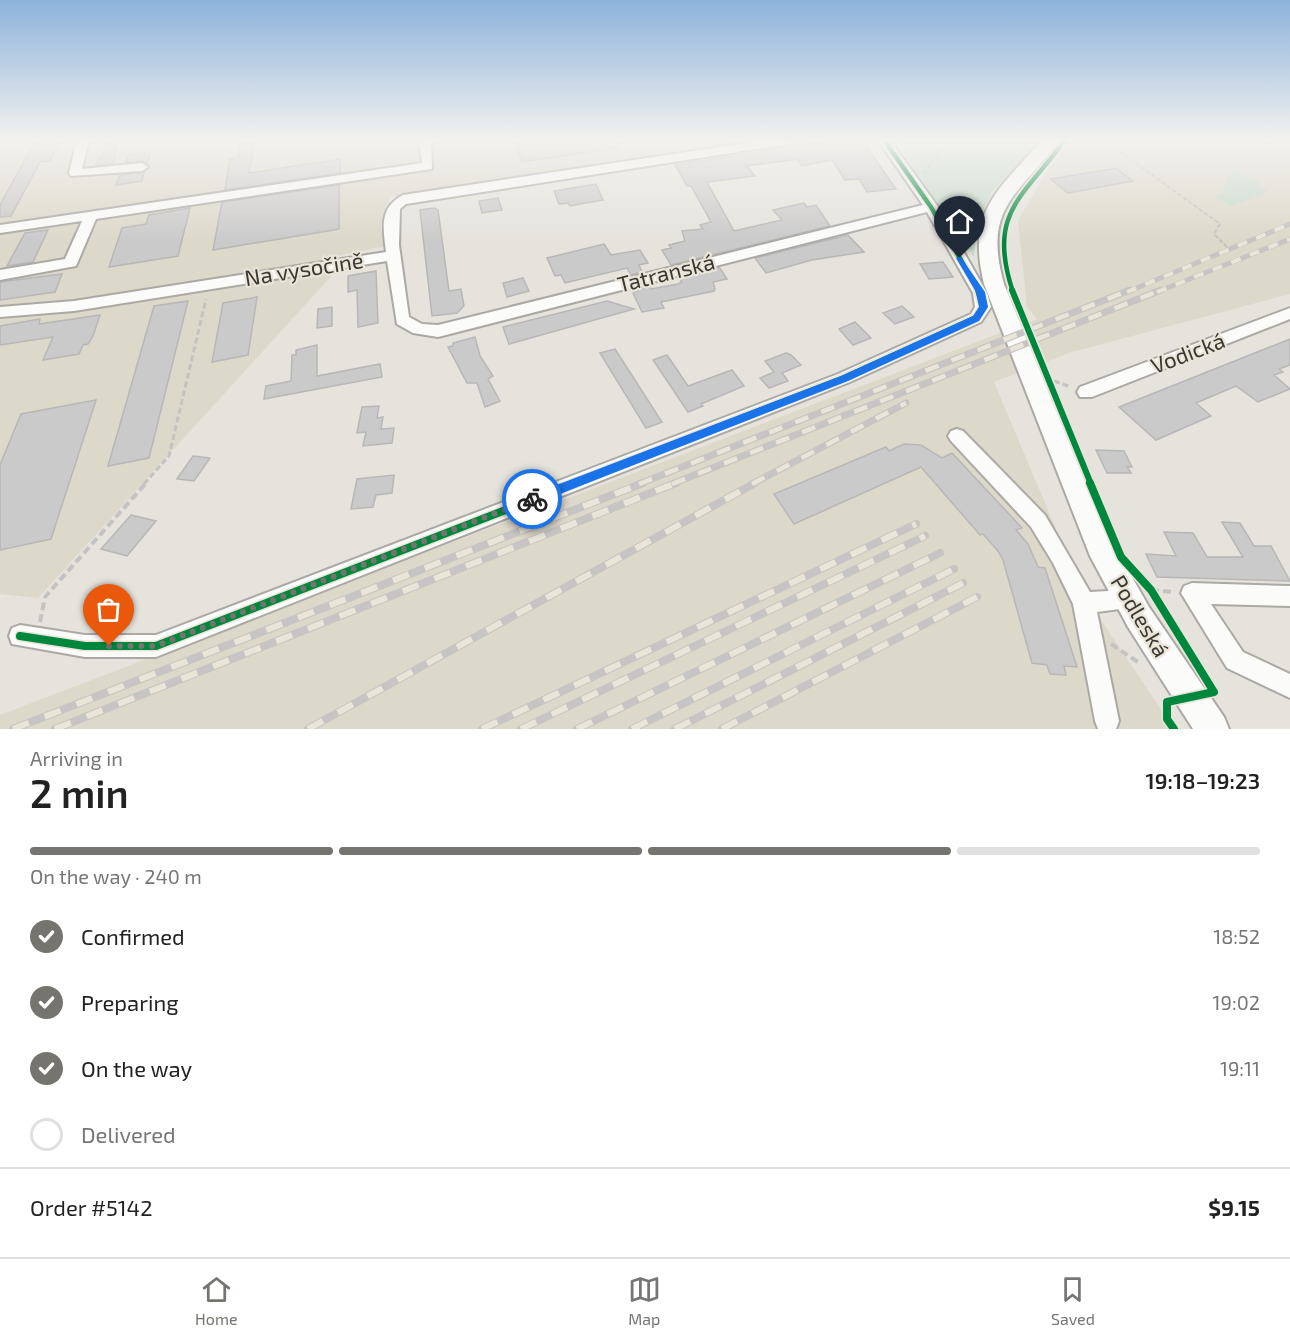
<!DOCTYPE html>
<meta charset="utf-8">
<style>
body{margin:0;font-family:"Exo 2",sans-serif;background:#f6f6f6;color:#222;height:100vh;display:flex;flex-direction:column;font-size:22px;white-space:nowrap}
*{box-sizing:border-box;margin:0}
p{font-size:20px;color:#767676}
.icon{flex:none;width:33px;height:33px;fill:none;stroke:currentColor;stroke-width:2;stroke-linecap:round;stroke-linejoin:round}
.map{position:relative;height:729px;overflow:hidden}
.details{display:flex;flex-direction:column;background:#fff;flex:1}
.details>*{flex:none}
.pin{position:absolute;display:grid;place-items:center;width:51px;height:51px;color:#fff;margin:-62px -26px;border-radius:50% 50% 50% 0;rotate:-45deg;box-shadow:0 0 6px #0007}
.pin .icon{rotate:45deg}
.courier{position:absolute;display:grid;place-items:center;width:60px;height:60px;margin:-30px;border:4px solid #1a73e8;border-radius:50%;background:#fff;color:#222;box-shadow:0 2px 8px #0007}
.overview em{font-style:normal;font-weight:600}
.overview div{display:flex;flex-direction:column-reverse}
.overview{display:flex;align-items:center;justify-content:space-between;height:102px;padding:0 30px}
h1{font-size:39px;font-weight:600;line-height:45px}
.bar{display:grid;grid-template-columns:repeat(4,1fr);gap:9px 6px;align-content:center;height:72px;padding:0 30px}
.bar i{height:8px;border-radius:4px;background:#e0e0e0}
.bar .current{background:#76746e}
.bar p{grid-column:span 4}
.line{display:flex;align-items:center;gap:15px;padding:0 30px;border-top:2px solid #e0e0e0}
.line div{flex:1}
ol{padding:0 30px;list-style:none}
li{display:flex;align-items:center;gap:18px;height:66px}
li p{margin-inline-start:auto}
li .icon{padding:6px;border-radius:50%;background:#76746e;color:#fff;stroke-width:4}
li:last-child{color:#767676}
li i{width:33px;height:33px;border:3px solid #e0e0e0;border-radius:50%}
.menu{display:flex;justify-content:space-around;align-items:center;height:84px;border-top:2px solid #e0e0e0;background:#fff;font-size:16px;color:#767676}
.menu a{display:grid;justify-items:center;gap:3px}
.menu .current{color:#76746e}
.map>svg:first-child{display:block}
.built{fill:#dcd8ca}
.green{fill:#c7daca}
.building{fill:#cbcaca;stroke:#b8b7b7;stroke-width:1.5}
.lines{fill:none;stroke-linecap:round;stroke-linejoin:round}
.minor-casing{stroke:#aba9a4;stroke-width:4}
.major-casing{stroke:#aba9a4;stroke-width:4}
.path-far2{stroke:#c3c3c1;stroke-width:2;stroke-dasharray:4.5 2;stroke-linecap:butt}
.path-far1{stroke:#c3c3c1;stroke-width:3;stroke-dasharray:6 3;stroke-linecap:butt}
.path{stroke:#c3c3c1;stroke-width:4;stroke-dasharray:8 4;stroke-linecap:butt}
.minor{fill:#fbfbfa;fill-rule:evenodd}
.major{fill:#fbfbfa;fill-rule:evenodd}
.rail-far2-casing{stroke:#c6c5c3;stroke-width:5}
.rail-far1-casing{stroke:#c6c5c3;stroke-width:7}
.rail-casing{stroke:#c6c5c3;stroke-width:8}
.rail-far2{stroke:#e9e5d8;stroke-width:4;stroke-dasharray:10;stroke-linecap:butt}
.rail-far1{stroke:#e9e5d8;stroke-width:4.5;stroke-dasharray:14;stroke-linecap:butt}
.rail{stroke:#e9e5d8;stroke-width:6;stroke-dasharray:17;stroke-linecap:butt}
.cycleway-far2-casing{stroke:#e9e5d8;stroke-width:8}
.cycleway-far1-casing{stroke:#e9e5d8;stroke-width:10}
.cycleway-casing{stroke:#e9e5d8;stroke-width:11}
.cycleway-far2{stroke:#00873e;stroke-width:4.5}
.cycleway-far1{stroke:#00873e;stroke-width:6}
.cycleway{stroke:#00873e;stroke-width:8}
.route{fill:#1a73e8}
.done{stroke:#76746e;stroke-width:6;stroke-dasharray:0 10.8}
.labels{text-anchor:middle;stroke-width:4.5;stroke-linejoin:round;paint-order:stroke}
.street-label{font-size:22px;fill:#3a3833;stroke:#e9e5d8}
</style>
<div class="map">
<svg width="1290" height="729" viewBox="0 0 1290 729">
<rect width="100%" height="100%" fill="#e5e3dc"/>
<path class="built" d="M0,140h754l-365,57 -1,49 -52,10v15l-298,327 -38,-4z
M1066,140h224v154l-218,58 -78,30 89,211 91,136h-1174v-14l1037,-396 -10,-12 -9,-87z"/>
<path class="green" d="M895,140h144l-47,52 -15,32 -3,33z
M1235,172l25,10 -1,2 9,8 -37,14 -16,-9 8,-3 5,-18z"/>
<path class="building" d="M36,140h24l-10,21 -10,1 -29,54 -11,1v-12z
M111,140h7l-5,24 -17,1z
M533,140h84v8l-95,14 -7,-19z
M836,140h26l34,49 -29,3 -8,-13 -14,1 -13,-20 -30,6 -5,-7 -50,7 8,10 -48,6 27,49 48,-11 -9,-10 31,-7 3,4 9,-2 14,21 -159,39 -9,-15 9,-2 -2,-3 16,-4 -3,-10 21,-2 -3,-4 11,-3 -20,-36h-4l-12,-21z
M255,141l-6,32 91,-14v14l-115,17 5,-31 8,-1 3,-15z
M151,152l-4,12 -5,-3 -16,1 3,-8z
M1116,168l17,13 -65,12 -17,-14z
M144,172l-2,9 -26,4 4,-10z
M596,184l7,16 -33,6 -2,-3 -9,1 -5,-13z
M339,185v44l-126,21 9,-48z
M498,198l4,12 -20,3 -3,-12z
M190,208l-12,48 -69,11 13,-39 24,-4 3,-9z
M434,208l4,2 11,81 12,-2 3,17 -7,7 -25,3 -12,-106z
M48,230l-15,32 -26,4 18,-33z
M848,235l16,17 -52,8 -46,13 -11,-15z
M604,244l7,11 29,-5 8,13 -9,2 3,7 -11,3 -4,-7 -62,15 -4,-8 -6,1 -8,-18z
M943,262l10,15 -24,2 -9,-15z
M719,267l8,12 -14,3 2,7 -1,2 -53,11 3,6 -22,4 -9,-19 16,-8 2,4 27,-5 4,-2 -3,-4z
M376,271l2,52 -20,4 -1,-37 -9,2v-16z
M62,274l-7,18 -55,8v-18z
M523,278l6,13 -22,6 -4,-14z
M257,297l-9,58 -36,7 11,-59z
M188,301l-39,157 -41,8 46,-160z
M607,301l27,8 -125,35 -6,-17z
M902,306l12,11 -19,7 -12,-11z
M332,307v19l-15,2 1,-19z
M100,315l-7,21 -5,8 -5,1 -4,9 -36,6 10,-23 -53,8v-19l40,-7 -1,5z
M855,322l16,16 -18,7 -14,-16z
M475,337l5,19 13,20 -5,3 12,22 -15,6 -8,-24h-10l-19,-36 5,-1v-3z
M1290,339v26l-11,4 4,3 -9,3 16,14 -32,13 -22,-16 -40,17 15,13 -55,24 -37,-33z
M317,345v31l63,-12 2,13 -118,22 2,-13 25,-5 1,-26h4v-5z
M615,349l47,73 -16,6 -46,-75z
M786,353l5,2 10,10 -19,8 6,8 -19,7 -9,-10 14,-6 -9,-11z
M667,355l21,31 44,-16 12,16 -43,18 2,2 -15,6 -35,-52z
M96,400l-45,139 -51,11v-85l21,-51z
M379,406l-2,12 6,-1 -2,12 13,-1 -2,15 -29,3 3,-14 -9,1 5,-26z
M904,444l17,1 21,13 10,-5 70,75 -6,2 12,14 10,23 7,1 32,99 -13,-1 2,9 -16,-1 -3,-9 -15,-2 -29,-103 -5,-9 -15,-17 -3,1 -59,-68 -127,57 -20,-30 112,-47 3,4z
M1096,450l28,1 8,16h-5l4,6h-24z
M193,456l17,2 -16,23 -17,-2z
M394,475l-2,18 -16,2 -3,12 -22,2 6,-30z
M131,515l25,6 -29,35 -26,-7z
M1222,522l18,1 14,23h17l19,35 -133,-4 -11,-23 30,2 -12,-24 29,1 14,24h36z"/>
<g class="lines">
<g class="minor-casing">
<path id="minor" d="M77,140h12l-7,29 60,-6 6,4 -6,4 -71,5 -2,-3z
M419,140h12l1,29 -336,50 -20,47 -76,14v-10l65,-11 17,-38 -82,12v-8l422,-62z
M765,140h29l-6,4 -382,60 -6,5 -1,36 10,72 13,7 16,1 485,-120 -45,-65h12l48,67 49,86 4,14 -10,15 -131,60 -694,275h-71l-73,-13 -3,-8 3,-8 8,-3 65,10h71l682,-261 133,-60 4,-7 -2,-14 -46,-81 -489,125 -25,-4 -16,-9 -10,-63 -313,50 -74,6v-10l74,-6 312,-49c-3,-25 -7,-44 17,-57z
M1290,308v11l-198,78h-12l-3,-5 3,-5z
M957,429l6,2 82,84 45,77 37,-2 8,3 3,7 -3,7 -38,5 22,109 -3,8h-18l-3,-8 -22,-117 -20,-41 -22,-36 -80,-86 -3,-5 3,-5z
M1192,583l98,3v20l-79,-2 32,48 47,22v24l-63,-30 -46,-75 3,-7z"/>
</g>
<g class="major-casing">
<path id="major" d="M1042,140h17c-40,57 -77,65 -55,144l106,254 39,69 75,110 5,12h-36l-65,-102 -38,-71 -106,-272c-18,-74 14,-93 58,-144z"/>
</g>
<path class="path-far2" d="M1104,140l116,84 -6,10 13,13
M924,173l16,-21 20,-12
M945,202l32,16"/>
<path class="path-far1" d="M1054,381l17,6
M144,484l25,-28 37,-157"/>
<path class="path" d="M1150,589l17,27
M1151,590l22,2
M40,622l5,-25 101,-114
M1111,644l30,20
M1167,703v16l7,10"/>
<use href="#minor" class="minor"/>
<use href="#major" class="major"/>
<g class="rail-far2-casing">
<path id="rail-far2" d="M1127,292l163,-68
M1157,292l133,-53"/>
</g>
<g class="rail-far1-casing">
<path id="rail-far1" d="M639,484l491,-194
M672,484l489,-194
M752,484l154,-81"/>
</g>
<g class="rail-casing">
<path id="rail" d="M13,729l630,-246
M55,729l621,-246
M308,729l447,-246
M482,729l434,-205
M521,729l404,-193
M577,729l363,-176
M632,729l322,-160
M675,729l288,-146
M722,729l255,-132"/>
</g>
<use href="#rail-far2" class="rail-far2"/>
<use href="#rail-far1" class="rail-far1"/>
<use href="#rail" class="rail"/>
<g class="cycleway-far2-casing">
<path id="cycleway-far2" d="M884,140l47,67 48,85
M1013,292c-27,-80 11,-95 52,-152"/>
</g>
<g class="cycleway-far1-casing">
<path id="cycleway-far1" d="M1012,290l79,194
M571,484l273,-106 132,-60 7,-11 -5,-17"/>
</g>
<g class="cycleway-casing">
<path id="cycleway" d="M1090,483l31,74 30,33 63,102 -47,10v17l7,10
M20,636l65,10h71l419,-163"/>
</g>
<use href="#cycleway-far2" class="cycleway-far2"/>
<use href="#cycleway-far1" class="cycleway-far1"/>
<use href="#cycleway" class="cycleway"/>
</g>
<linearGradient id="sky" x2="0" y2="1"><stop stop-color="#8db3dc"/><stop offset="0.58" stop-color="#f3f2ef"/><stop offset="1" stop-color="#f3f2ef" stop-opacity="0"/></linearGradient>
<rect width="1290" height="242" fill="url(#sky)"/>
<path class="route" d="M960,256l25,36 3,15 -9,14 -131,60 -311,122h-9v-7l313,-120 132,-60 6,-9 -3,-15 -20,-34z"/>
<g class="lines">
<path class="done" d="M109,646h47l376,-147"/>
</g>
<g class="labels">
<g class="street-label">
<text transform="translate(304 269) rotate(-9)" y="8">Na vysočině</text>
<text transform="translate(666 273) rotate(-14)" y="8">Tatranská</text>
<text transform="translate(1188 353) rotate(-21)" y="8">Vodická</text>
<text transform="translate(1140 616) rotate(59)" y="8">Podleská</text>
</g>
</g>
</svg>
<div class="pin" style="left:109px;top:646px;background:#ea580c"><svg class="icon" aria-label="bag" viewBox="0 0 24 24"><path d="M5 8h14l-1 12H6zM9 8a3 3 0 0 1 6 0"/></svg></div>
<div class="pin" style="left:960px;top:258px;background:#1f2937"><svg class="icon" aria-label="home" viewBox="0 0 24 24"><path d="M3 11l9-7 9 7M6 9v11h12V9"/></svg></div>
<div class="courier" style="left:532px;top:499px"><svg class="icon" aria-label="bike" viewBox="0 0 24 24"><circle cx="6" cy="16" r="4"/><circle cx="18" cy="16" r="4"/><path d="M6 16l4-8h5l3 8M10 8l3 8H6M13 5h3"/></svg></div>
</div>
<section class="details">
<div class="overview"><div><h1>2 min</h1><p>Arriving in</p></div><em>19:18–19:23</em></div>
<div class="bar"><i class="current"></i><i class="current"></i><i class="current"></i><i></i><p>On the way · 240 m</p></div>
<ol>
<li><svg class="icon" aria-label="check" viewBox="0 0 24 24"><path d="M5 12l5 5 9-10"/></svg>Confirmed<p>18:52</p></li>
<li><svg class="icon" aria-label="check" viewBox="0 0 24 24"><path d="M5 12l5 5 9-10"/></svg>Preparing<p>19:02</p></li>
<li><svg class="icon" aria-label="check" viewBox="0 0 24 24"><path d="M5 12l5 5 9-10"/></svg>On the way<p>19:11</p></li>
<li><i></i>Delivered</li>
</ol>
<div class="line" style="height:78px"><div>Order #5142</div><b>$9.15</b></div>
</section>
<nav class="menu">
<a class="current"><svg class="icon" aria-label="home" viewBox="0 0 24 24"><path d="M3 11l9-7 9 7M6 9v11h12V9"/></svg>Home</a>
<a><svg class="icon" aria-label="map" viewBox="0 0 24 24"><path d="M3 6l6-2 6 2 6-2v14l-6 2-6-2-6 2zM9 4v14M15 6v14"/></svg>Map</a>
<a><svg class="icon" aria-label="saved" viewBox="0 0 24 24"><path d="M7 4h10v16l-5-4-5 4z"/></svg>Saved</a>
</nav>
